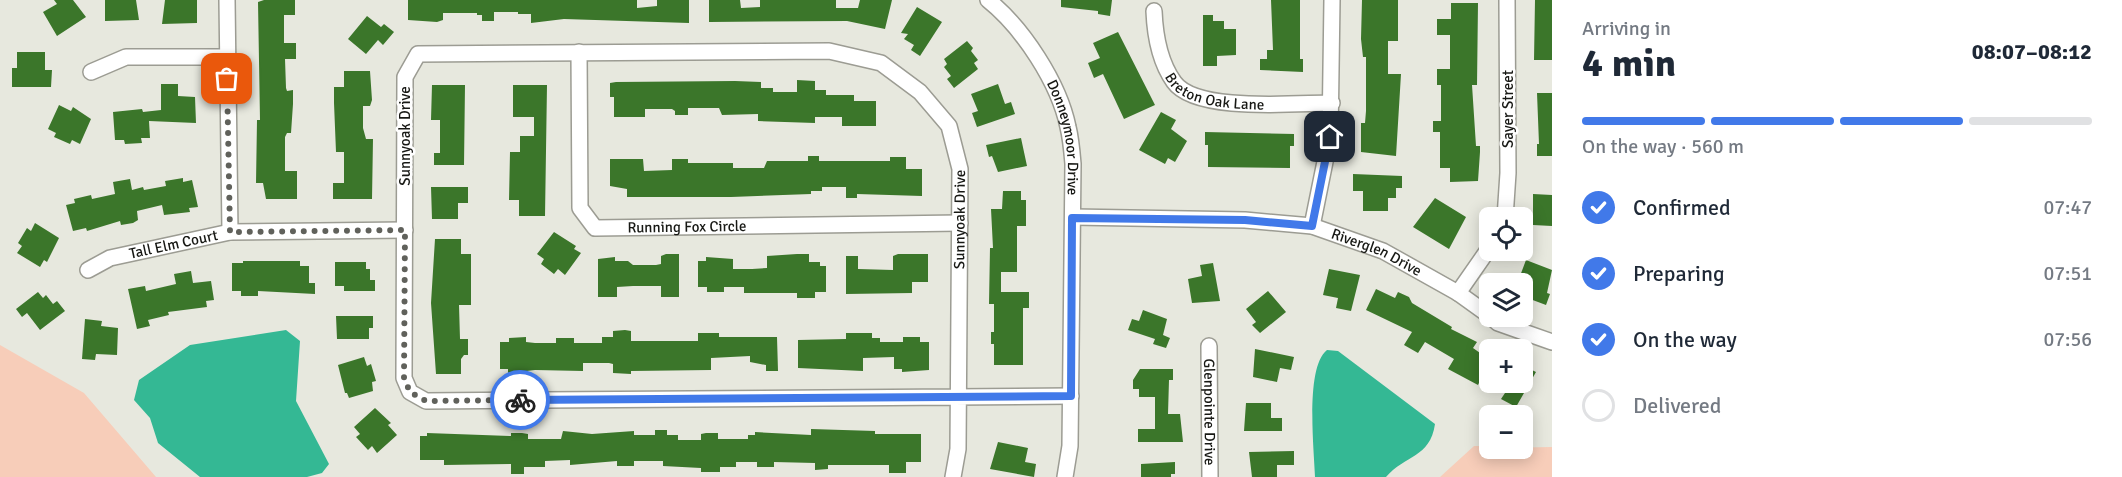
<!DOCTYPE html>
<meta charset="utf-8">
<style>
body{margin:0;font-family:Signika,sans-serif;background:#f2f2f3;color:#1f2937;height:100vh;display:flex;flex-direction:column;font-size:22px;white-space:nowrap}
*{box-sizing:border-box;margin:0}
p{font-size:20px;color:#747a83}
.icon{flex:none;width:33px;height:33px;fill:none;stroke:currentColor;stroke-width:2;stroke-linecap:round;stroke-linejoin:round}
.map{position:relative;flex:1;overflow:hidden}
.sheet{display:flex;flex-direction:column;background:#fff;width:570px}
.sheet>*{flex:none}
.tools{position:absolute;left:1479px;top:207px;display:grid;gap:12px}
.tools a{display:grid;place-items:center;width:54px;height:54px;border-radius:9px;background:#fff;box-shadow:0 3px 15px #0003;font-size:30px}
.pin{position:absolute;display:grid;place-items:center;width:51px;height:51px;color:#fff;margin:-26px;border-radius:12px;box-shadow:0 3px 9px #0006}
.courier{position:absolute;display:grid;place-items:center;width:60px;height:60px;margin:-30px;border:4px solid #4179e9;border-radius:50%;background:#fff;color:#222;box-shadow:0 2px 8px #0007}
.overview em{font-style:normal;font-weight:700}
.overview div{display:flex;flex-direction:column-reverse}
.overview{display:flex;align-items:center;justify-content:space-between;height:102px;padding:0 30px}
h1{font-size:39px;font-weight:700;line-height:45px}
.bar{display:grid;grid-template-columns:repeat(4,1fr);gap:9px 6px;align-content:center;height:72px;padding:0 30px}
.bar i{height:8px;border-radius:4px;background:#e0e1e3}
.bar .selected{background:#4179e9}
.bar p{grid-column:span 4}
ol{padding:0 30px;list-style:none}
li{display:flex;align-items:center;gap:18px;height:66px}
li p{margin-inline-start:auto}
li .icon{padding:6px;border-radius:50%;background:#4179e9;color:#fff;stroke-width:4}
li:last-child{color:#747a83}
li i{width:33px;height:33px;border:3px solid #e0e1e3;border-radius:50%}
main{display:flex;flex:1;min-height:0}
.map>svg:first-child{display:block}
.green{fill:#f7cdb9}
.water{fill:#34b894}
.building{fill:#3b762a}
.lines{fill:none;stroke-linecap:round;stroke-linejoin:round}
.minor-casing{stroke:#9c9c93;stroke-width:18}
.minor{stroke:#fff;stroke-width:15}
.done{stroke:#60615b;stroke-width:6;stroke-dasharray:0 10.8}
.route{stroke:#4179e9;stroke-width:8}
.labels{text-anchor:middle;stroke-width:5;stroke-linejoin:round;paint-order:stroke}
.street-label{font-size:15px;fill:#171814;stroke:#fff}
</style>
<main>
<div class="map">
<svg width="1552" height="477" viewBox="0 0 1552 477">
<rect width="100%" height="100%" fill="#e7e8de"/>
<path class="green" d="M0,345l84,48 72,84h-156z
M1474,446h15l1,2 62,-1v30h-112z"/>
<path class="water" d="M286,330l14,11 -4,60 33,63 -7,9 -15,4h-107l-42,-34 -8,-25 -16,-18 5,-20 51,-35z
M1327,350l11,1 97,73c-5,34 -30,31 -49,53h-71c-1,-28 -10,-110 12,-127z"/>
<path class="building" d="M54,0h19l13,17 -29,19 -14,-24 14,-8z
M105,0h31l3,20 -34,1z
M165,0h32v23l-35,1z
M264,0h31v15h-11v28h12v16h-11l1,29 1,3 6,-1v14l-2,29h-4l-2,4v34h12v28h-31l-3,-16h-7l1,-63h3l-2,-118z
M408,0h229v8l20,-2v-6h32v23l-125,-4 -33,4v-9h-13v-2h-24v9h-12v-6h-5v-2h-34v7l-6,2 -29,-2z
M709,0h31l1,8 19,-1v-7h76v8h22l2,-8h32l-7,29 -38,-8 -138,1z
M1061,0h51l-2,16 -12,-2v-3l-37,-4z
M1271,0h29v59h3v13l-43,-2v-11h7v-9h6z
M1362,0h36v41h-10v33h13l-5,82 -35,-4v-29h4l1,-12v-54h-3l-2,-18z
M1535,0h17v60h-18z
M1451,3h27l-1,82h-5l4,61h4v6l-2,29 -28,1v-14h-10v-36h-7v-11h8v-36h-4v-16h13v-34h-13v-16h14z
M917,7l25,15 -22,34 -9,-6 3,-5 -10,-6 4,-5 -7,-1z
M1203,15h10v6h11v8h12v26l-19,1v10h-14z
M367,16l14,11 3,-3 10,8 -11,13 -5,-5 -12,14 -18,-15z
M1118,32l37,73 -31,14 -21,-45 -9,4 -6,-15 12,-5 -7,-15z
M967,41l6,7 -2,3 7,9 -4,3 4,6 -24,19 -7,-9 4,-3 -7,-9 3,-3 -3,-5z
M17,52h28v18h7l-1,17h-39v-19h5z
M344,71h26l2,29 -2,6h-7v22l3,11h7l-1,60h-39v-16h11v-31h-8l-2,-49v-16h10z
M797,80l18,1v9h11v5h28v6h22v25h-34v-9h-27v6l-57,-2v-7l-36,1 -3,-7h-31v7h-13v-4l-3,-2h-27v8h-31v-20h-4v-14l6,-1 119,-1 26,1v6h12v4h24z
M161,84h17v12l17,1 1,26 -47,-2 1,17h-9l1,5 -17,1 -1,-4h-9l-2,-28 29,-3 1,3 18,-2z
M998,84l7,20 6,-2 4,12 -38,13 -5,-14 6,-2 -7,-17z
M432,85h33l-1,80h-30v-12h6v-33h-9z
M513,85h34l-2,131h-26v-16h-10l1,-48h10v-16h14v-19h-21z
M1537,93h15v63h-15v-12h2z
M59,105l12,6 2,-4 18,12 -11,25 -8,-4 -2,4 -16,-7 2,-4 -8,-4z
M1161,112l15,8 -5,9 16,12 -12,21 -7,-4 -3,6 -26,-14z
M1205,132l89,2v12h-4v22l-82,-1v-22h-3z
M1021,138l6,28 -29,6 -6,-16 -3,1 -3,-12z
M808,156h11v5h71v-4h16v12h16v27l-65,-2v4h-11v-11h-24v4h-11v3l-80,3h-104v-8l-17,-3v-27h33l1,12 28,-1v-11h16v4h45v5h31l3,-7h41z
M1353,174l49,2v12h-6v10h-8v13h-25v-20h-10z
M183,178v4l9,-2 6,27 -9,1 1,4 -26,3 -2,-10 -25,6 1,9 -5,3 -12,2 -1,-4 -33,10 -1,-3 -13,3 -7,-26 9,-2 -1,-4 17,-4 1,4 23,-5 -2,-12 17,-3 2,11 11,-3 1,3 22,-4 -1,-5z
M431,187h37v16h-10v16h-26z
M1003,191h18v9h5v26h-9v46h-16v20h28v16h-6v57h-29v-21h-3v-12h3v-28h-5l1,-56h3l-2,-39h11z
M1533,194l19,1v31l-19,-1z
M1435,198l31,19 -17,32 -36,-22z
M35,223l24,15 -12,24 -3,-2 -4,7 -23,-14 5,-7 -4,-3 9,-15 4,3z
M554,232l22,14 -2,3 7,4 -16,22 -7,-6 -4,5 -13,-10 3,-5 -7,-5z
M435,239h26v15h10v51h-12l1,34h8v16h-4l-3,4v15h-25l-5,-71z
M666,254h13v43h-18v-11h-28l-16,1v10h-19v-38l17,-2v4h13l5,4h23l5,-1v-8z
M797,254h12v8h11v4h6v26h-11v6h-18v-5h-53v-6h-20v5h-17v-5h-9v-26h8v-4l27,2v10h19l15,-1v-12z
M898,254h30v28h-16v11l-66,1v-38h12v13l35,1v-14z
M1526,260l26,10 -5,23 3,1 -4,11 -24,-9v-12h-5z
M243,261h57v5h9v17h6v11l-57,-3v5h-17v-5h-9v-28h11z
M335,262h31v7h4v11h5v11h-31v-5h-9z
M1213,263l7,38 -28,2 -4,-24 14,-3 -2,-11z
M1329,269l31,6 -9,36 -15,-3 2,-10 -15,-3z
M191,271l2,12 18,-2 3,19 -8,1 1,6 -39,5 1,3 -21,5 2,6 -13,3 -9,-40 17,-3 1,5 30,-7 -2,-10z
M1376,289l19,9 3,-6 11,5 3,6 40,24 -1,2 26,13 -4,6 17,12 -12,25 -30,-16 6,-10 -29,-17 -7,11 -14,-8 8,-13 -46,-22z
M1268,291l18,21 -26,21 -8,-8 4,-3 -10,-13z
M38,292l5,6 3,-3 7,9 4,-3 8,10 -25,19 -13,-17 -5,4 -6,-8z
M1143,310l24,9 -4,16 7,3 -4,10 -13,-4 2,-5 -27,-9 4,-11 7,2z
M336,316h37v12h-4v11h-32z
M85,319l17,2 -1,5 17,2 -1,27 -21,-1 -1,6 -13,-1z
M625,330l6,1v10h67v-8h21v4h58l1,34h-12v-6l-16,-3v-6l-39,2v12l-80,1v3l-18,-1v-9l-4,-1h-26v8l-48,-1 -27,3v-4h-8v-27h9v-4l17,-1v5l9,1h21v-5h18v5h28v-6h11v-6z
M846,333h26v5h8v4h23v-5h17v5h9v28l-27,2v-3h-8v-12l-31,1v13l-65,-3v-28l48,-1z
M1255,349l39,8 -3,13 -11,-2 -3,14 -24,-5z
M364,357l3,9 4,-2 5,17 -4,1 1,9 -24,7 -2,-5h-2l-7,-28z
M1522,365l14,7 -20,35 -15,-8 4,-6 -22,-11h45l-6,-2z
M1140,369h33v11h-4l-1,34h12l3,28h-45v-13h17v-32h-16v-8h-6v-9z
M1246,403h25v15h11v13h-38z
M375,408l16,15 -3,2 9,10 -20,18 -5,-7 -4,4 -12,-13 4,-3 -6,-7z
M811,429l64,2v3h46v28h-15v11h-17v-8h-61v4l-13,1v-7l-41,-1v5h-17v-5h-21v5h-16v5h-19v-4l-38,-2v-5h-29v5h-17v-5l-47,4v-5l-25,1v6h-21v7h-13v-10l-67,1v-5h-24v-24h7v-3l84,3v-3h11l6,1v5h33l2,-8 29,3 42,-3v4h21v-5h12v5h11v5h23v-6l5,-1h12v6h30v-4h7v-3l56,3z
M998,442l30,6 -3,14 11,2 -2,13 -44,-8z
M1294,451v14h-17v12h-25l-3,-25z
M1175,462v12h-4v3h-30v-13z"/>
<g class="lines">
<g class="minor-casing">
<g id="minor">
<path d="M227,0l3,232"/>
<path id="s1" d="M988,0c35,28 71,83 80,127 3,12 4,25 5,37l-3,282 -5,31"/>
<path id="s2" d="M1154,11c1,25 5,50 20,71 22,31 122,21 158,21"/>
<path id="s3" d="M579,52l1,156 15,20 365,-5"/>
<path d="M91,72l35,-15h101"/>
<path id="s4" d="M1073,217l172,3 67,6 71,25 75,42 32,23"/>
<path d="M1505,218l3,-45 -1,-173"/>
<path d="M1312,226l18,-89 2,-137"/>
<path id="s5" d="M88,270l22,-12 120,-26 175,-2"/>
<path d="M1458,293l32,-46"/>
<path d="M1490,316l8,7 54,19"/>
<path id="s6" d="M1209,346l1,131"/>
<path id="s7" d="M953,477l5,-28 2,-280 -11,-43 -29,-34 -39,-29 -52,-12 -411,3 -13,23 -1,301 6,14 16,9 645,-5"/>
</g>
</g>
<use href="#minor" class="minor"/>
</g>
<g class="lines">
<path class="done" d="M227,79l3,153 175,-2 -1,148 6,14 16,9 94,-1"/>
<path class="route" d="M520,400l551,-4 1,-178 173,2 67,6 18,-89"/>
</g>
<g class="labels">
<g class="street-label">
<text dy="5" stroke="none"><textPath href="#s2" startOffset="118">Breton Oak Lane</textPath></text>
<text transform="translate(1508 109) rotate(-90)" y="5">Sayer Street</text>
<text transform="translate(405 136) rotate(-90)" y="5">Sunnyoak Drive</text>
<text dy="5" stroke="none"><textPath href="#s1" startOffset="162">Donneymoor Drive</textPath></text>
<text dy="5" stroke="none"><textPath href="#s7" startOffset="258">Sunnyoak Drive</textPath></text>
<text dy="5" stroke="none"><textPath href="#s3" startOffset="273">Running Fox Circle</textPath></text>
<text dy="5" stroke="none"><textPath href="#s5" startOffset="90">Tall Elm Court</textPath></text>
<text dy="5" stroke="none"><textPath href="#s4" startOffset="309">Riverglen Drive</textPath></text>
<text dy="5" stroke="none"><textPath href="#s6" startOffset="66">Glenpointe Drive</textPath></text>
</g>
</g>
</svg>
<div class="tools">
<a><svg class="icon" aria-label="locate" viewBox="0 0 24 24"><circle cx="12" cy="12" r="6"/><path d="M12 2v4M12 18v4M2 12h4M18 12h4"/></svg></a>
<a><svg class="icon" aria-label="layers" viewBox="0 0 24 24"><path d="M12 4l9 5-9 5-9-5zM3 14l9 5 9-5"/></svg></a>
<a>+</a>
<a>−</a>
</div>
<div class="pin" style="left:227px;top:79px;background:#ea580c"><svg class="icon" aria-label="bag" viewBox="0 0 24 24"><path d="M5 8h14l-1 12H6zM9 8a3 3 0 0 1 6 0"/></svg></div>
<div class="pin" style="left:1330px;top:137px;background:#1f2937"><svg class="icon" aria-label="home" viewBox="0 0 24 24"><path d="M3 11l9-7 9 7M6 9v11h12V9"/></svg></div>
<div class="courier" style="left:520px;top:400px"><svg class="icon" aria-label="bike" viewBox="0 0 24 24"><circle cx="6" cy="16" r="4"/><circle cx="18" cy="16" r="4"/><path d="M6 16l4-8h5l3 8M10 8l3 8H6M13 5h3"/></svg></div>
</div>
<section class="sheet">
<div class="overview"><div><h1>4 min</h1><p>Arriving in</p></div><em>08:07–08:12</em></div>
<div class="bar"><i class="selected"></i><i class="selected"></i><i class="selected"></i><i></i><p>On the way · 560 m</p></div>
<ol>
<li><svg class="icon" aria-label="check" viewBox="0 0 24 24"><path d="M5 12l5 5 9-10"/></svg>Confirmed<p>07:47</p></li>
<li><svg class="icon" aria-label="check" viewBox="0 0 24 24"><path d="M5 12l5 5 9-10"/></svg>Preparing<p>07:51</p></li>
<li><svg class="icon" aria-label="check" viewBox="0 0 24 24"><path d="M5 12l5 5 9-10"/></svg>On the way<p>07:56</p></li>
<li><i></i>Delivered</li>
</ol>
</section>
</main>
